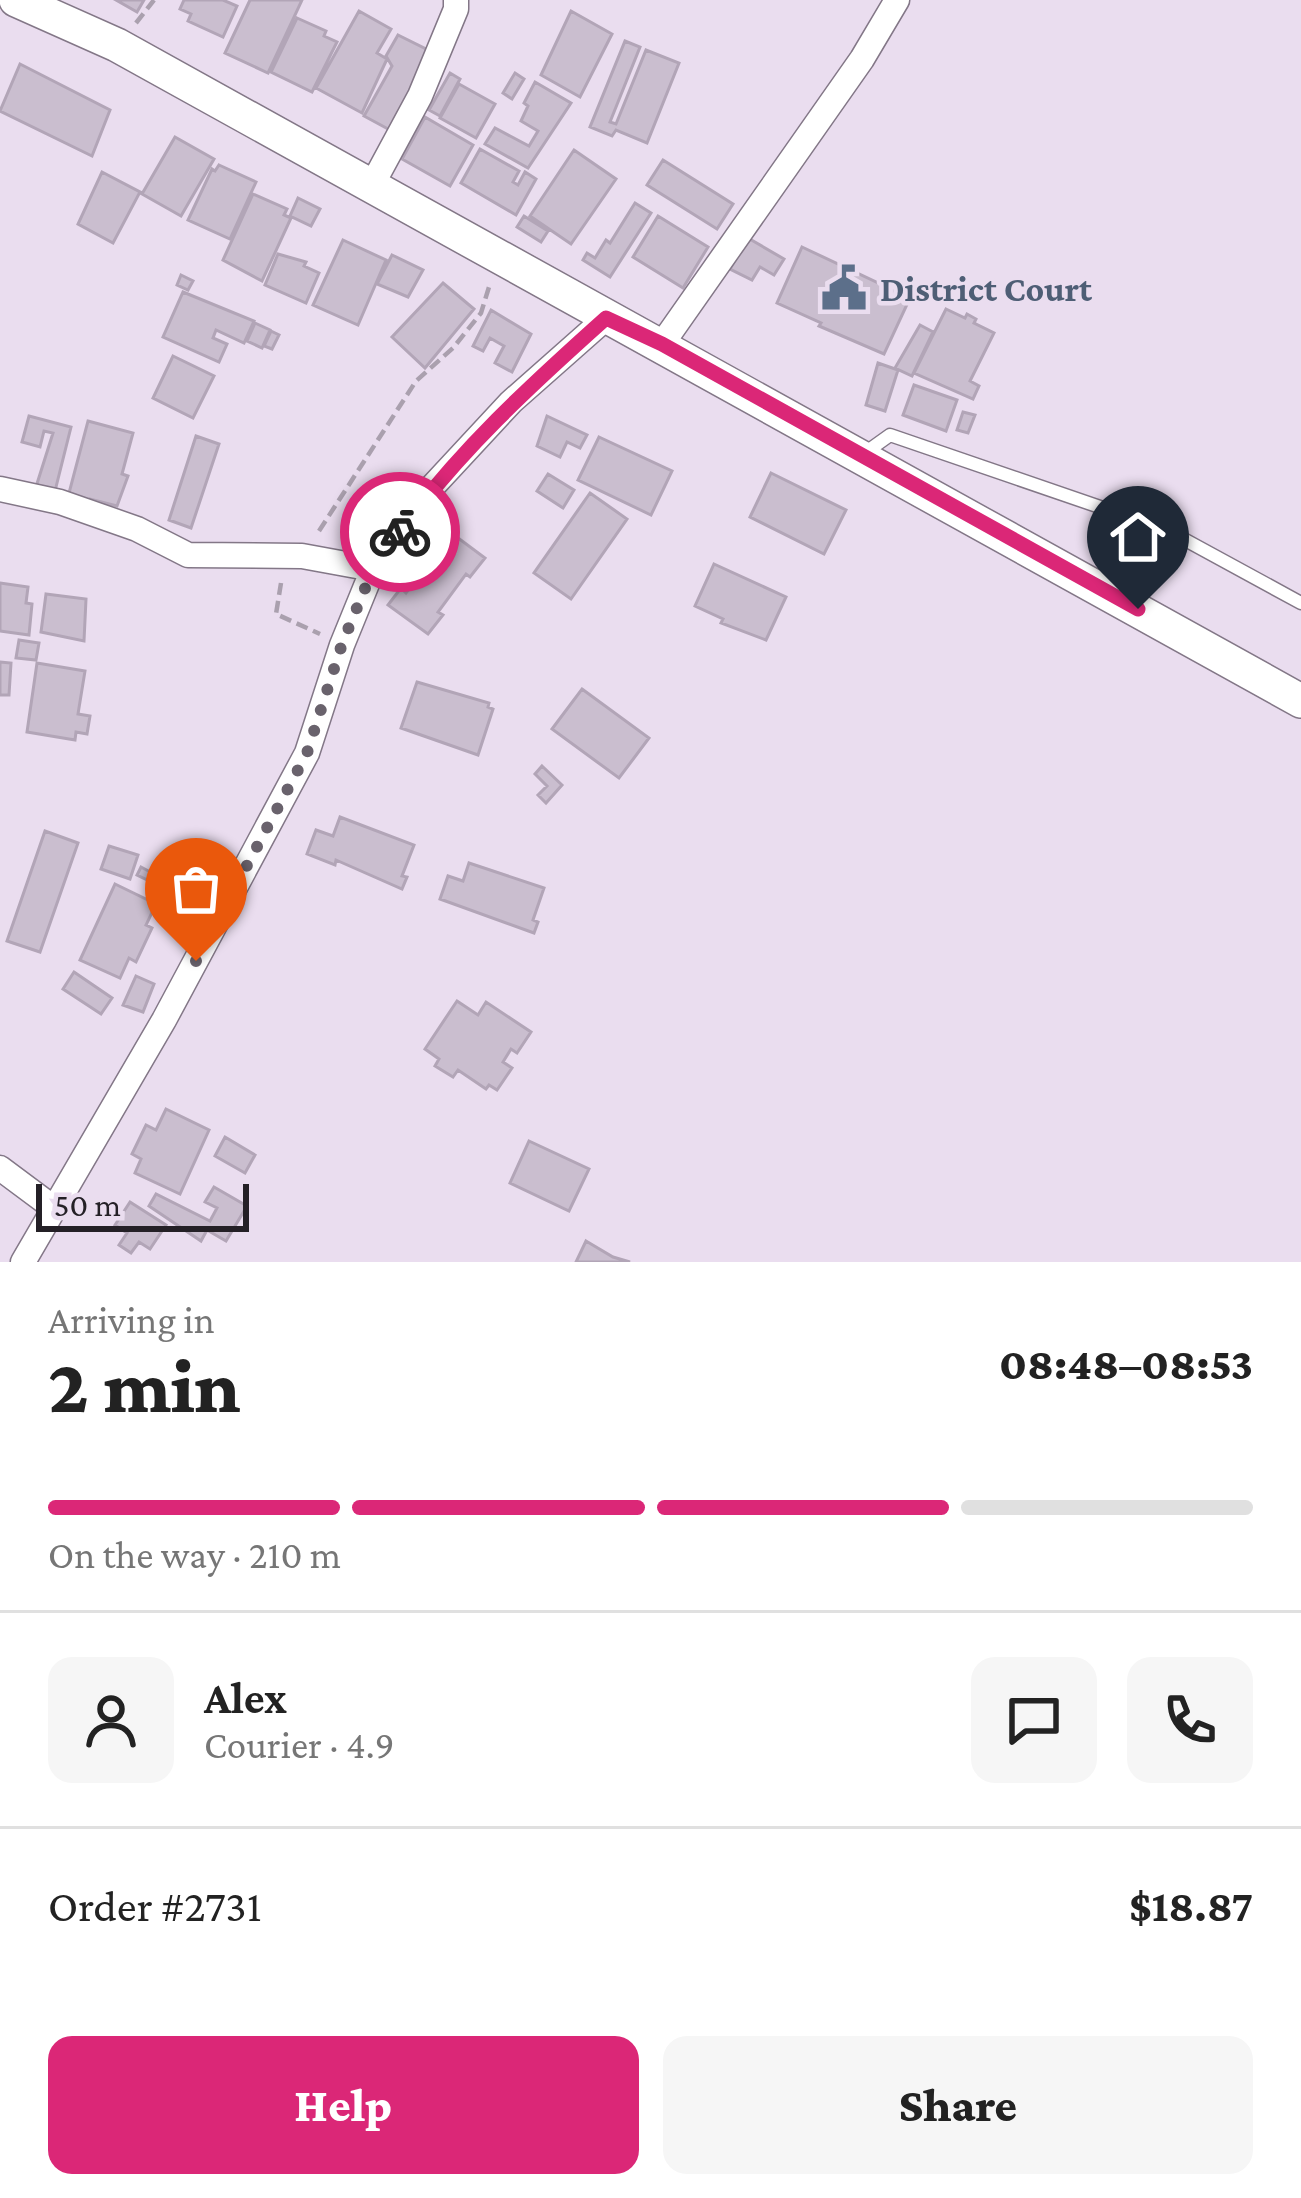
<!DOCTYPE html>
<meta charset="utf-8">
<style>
body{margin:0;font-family:"Crimson Pro",serif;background:#f6f6f6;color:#222;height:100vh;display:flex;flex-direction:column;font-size:45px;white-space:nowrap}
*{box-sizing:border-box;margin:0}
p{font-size:39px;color:#767676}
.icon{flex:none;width:66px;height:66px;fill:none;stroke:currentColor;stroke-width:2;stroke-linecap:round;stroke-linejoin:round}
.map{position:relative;height:1262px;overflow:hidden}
.details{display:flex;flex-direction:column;background:#fff;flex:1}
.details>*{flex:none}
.scale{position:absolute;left:36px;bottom:30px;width:213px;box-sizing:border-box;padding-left:12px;border:6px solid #242026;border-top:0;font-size:33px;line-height:42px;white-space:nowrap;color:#242026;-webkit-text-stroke:9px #eaddef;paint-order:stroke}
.pin{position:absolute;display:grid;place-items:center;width:102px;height:102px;color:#fff;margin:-123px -51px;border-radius:50% 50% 50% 0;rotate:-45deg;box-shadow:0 0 12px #0007}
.pin .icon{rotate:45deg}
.courier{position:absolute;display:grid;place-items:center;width:120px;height:120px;margin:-60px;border:9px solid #db2777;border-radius:50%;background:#fff;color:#222;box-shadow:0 3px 15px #0007}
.head em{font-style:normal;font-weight:800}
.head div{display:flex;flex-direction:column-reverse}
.head{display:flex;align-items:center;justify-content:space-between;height:204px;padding:0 48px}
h1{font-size:78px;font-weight:800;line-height:90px}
.bar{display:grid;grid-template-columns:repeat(4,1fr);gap:18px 12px;align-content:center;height:144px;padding:0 48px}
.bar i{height:15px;border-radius:9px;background:#e0e0e0}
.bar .on{background:#db2777}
.bar p{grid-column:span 4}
.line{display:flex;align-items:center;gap:30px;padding:0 48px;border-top:3px solid #e0e0e0}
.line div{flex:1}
.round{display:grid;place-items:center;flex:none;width:126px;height:126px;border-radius:24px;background:#f6f6f6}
.button{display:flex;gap:24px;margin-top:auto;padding:24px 48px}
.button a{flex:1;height:138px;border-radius:24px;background:#db2777;color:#fff;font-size:48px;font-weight:800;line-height:138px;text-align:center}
.button a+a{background:#f6f6f6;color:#222}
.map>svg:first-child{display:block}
.building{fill:#cabecf;stroke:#b2a5b7;stroke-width:3}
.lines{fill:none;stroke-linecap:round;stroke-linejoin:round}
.service-casing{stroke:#837787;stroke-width:15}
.minor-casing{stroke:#837787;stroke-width:27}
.secondary-casing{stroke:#837787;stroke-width:36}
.path{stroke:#aaa0ae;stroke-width:4.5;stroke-dasharray:12 6;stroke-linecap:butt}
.service{stroke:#fff;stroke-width:12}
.minor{stroke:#fff;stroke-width:24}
.secondary{stroke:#fff;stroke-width:33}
.done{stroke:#69626c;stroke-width:12;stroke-dasharray:0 21.6}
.route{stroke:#db2777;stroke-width:15}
.labels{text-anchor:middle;stroke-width:9;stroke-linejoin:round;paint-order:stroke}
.service-label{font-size:36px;font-weight:bold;fill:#4e5e75;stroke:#eaddef;text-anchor:start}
</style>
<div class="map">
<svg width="1301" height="1262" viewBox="0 0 1301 1262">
<rect width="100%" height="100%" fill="#eaddef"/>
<path class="building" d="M116,0h28l-7,12z
M184,0h39l14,6 -14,31 -35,-16 3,-7 -11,-5z
M250,0h52l-34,73 -43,-20z
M359,11l32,18 -14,24 10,6 -25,54 -46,-25z
M571,11l41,23 -32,63 -39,-22z
M297,18l29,13 -2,5 13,6 -25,50 -41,-20z
M398,35l36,18 -44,77 -26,-14 28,-50 -6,-10z
M625,41l15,6 -30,75 6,2 30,-74 33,13 -32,80 -31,-13 -4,6 -22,-9z
M20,64l90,46 -18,46 -92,-45z
M450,73l10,6 -20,37 -11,-6z
M515,73l9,6 -12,20 -9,-6z
M535,82l36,21 -43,65 -43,-24 10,-16 34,18 9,-15 -17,-10 7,-15 -4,-3z
M459,84l36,20 -19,34 -36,-20z
M425,117l48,28 -23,41 -48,-27z
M175,137l39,22 -33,57 -39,-22z
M480,149l39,22 -6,11 5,3 7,-13 11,7 -20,36 -55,-32z
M574,150l42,29 -45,65 -41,-28z
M663,160l70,44 -16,25 -70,-44z
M219,165l37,17 -26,57 -42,-19 24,-51 3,2z
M102,172l38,20 -27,51 -35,-19z
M253,194l34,15 -3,6 7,3 -29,63 -39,-21z
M298,198l22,11 -9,17 -21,-10z
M635,203l16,10 -41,64 -27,-17 4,-7 8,5 11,-18 4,3z
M524,216l24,15 -7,11 -24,-15z
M658,216l50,31 -25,41 -50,-31z
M748,238l36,21 -10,16 -14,-8 -8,13 -22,-11z
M343,240l43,20 -28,65 -45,-20z
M802,247l108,51 -26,56 -65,-28 2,-3 -44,-20z
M278,254l28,8 -2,4 15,7 -13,30 -41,-18z
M392,255l31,15 -15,27 -31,-13z
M181,275l12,6 -5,9 -11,-5z
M443,283l31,26 -49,59 -33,-31z
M183,292l71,29 -10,22 -28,-13 -3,8 14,6 -8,18 -56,-25z
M946,309l19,9 2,-4 9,5 -2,4 20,10 -24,48 9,5 -6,13 -59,-26z
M491,310l40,24 -19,38 -17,-9 9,-17 -14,-8 -7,13 -10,-5z
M255,323l15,7 -8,18 -15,-7z
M920,325l13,7 -21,44 -17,-8z
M271,331l8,4 -7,14 -8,-3z
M173,356l41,20 -21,42 -40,-20z
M878,363l20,7 -13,41 -19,-6z
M914,385l43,15 -11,31 -43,-16z
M963,412l12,3 -7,18 -11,-3z
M29,416l42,11 -17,68 -19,-5 18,-57 -9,-2 -4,16 -18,-5z
M547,416l40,19 -7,13 -13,-6 -7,15 -23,-11z
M88,421l45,12 -11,41 6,2 -11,30 -27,-7 -2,7 -19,-13z
M196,436l23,8 -28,84 -22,-8z
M599,437l73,34 -21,44 -73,-35z
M771,473l75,37 -22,44 -74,-37z
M548,474l26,16 -11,18 -26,-17z
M590,493l37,26 -56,80 -37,-26z
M446,529l39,29 -15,19 -4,-3 -28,38 5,3 -15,19 -40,-29 13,-17 5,5 6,-8 -6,-4 23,-30 6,4 5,-6 -6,-4z
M714,564l72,33 -20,43 -45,-17 2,-4 -28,-13z
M0,583l28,4 -2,16 6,1 -3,31 -29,-4z
M46,594l40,5 -2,42 -43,-9z
M19,640l20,3 -3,17 -20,-2z
M0,662l11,1 -2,32h-9z
M37,663l48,8 -7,43 12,2 -3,18 -11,-2 -1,8 -48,-8z
M417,682l72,21 -1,4 5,2 -15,46 -77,-27z
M582,689l67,49 -30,40 -67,-49z
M542,766l20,19 -16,18 -8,-8 9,-9 -12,-12z
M340,817l74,28 -12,31 5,1 -5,12 -66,-29 -1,5 -28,-11 9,-24 17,6z
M45,831l33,12 -38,109 -33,-11z
M109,846l29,9 -8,24 -29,-10z
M469,863l75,25 -11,32 5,2 -4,11 -94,-34 8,-23 15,5z
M141,867l24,13 -3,7 -25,-12z
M115,884l41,20 -10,21 6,3 -16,34 -7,-4 -9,20 -40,-18z
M74,972l38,26 -11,16 -38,-25z
M136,976l18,8 -11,28 -20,-7z
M457,1001l21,14 8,-13 45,30 -14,21 -6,-4 -8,13 9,6 -15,22 -8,-5 -3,4 -28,-19 -5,7 -18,-11 4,-7 -14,-10z
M166,1109l43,21 -29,64 -45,-21 6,-14 -9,-5 14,-29 10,5z
M225,1137l30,18 -10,18 -30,-17z
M529,1141l60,28 -20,42 -59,-28z
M214,1187l33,19 -21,35 -19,-11 -6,11 -52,-35 7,-12 54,27 7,-13 -12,-6z
M130,1202l36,23 -16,24 -11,-7 -8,11 -12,-8 8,-12 -12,-8z
M586,1241l27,16 17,5h-54z"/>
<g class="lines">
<g class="service-casing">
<path id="service" d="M862,455l28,-20 277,95 134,73"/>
</g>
<g class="minor-casing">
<path id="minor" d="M372,185l48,-89 36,-87v-9
M662,344l200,-285 35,-59
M0,489l60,13 77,27 51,26 114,1 71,13
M0,1168l55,41
M23,1262l141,-242 143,-267 35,-108 31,-76 60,-83 78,-84 95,-84"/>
</g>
<g class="secondary-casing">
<path id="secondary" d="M16,0l101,45 1184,656"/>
</g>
<path class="path" d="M136,23l18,-23
M319,531l97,-150 37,-33 28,-35 8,-26
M281,583l-5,31 44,20"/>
<use href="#service" class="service"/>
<use href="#minor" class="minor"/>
<use href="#secondary" class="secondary"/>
</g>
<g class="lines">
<path class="done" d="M196,961l111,-208 35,-109 31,-75 27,-37"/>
<path class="route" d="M400,532c59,-81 131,-147 206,-214l56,26 476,265"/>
</g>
<defs>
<g id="civic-bare" transform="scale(3.6)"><path d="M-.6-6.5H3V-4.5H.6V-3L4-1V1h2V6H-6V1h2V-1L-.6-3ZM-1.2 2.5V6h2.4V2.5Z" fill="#5c6f8a" stroke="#eaddef" stroke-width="2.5" paint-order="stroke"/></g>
</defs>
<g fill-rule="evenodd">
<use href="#civic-bare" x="844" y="288"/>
</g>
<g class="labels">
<g class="service-label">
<text x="880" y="301">District Court</text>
</g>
</g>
</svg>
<div class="scale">50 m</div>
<div class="pin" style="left:196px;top:961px;background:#ea580c"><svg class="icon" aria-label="bag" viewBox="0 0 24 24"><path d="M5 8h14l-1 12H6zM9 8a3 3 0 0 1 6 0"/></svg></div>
<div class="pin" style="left:1138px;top:609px;background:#1f2937"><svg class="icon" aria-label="home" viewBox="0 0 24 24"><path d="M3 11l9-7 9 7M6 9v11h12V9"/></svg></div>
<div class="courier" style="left:400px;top:532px"><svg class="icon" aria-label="bike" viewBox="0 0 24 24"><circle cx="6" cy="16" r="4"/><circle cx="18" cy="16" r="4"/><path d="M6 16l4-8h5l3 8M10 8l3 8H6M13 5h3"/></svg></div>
</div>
<section class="details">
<div class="head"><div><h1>2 min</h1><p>Arriving in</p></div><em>08:48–08:53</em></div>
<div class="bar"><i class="on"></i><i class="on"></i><i class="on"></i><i></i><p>On the way · 210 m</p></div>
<div class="line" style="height:216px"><a class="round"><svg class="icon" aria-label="person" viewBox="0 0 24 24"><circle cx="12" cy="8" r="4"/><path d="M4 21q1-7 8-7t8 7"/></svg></a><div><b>Alex</b><p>Courier · 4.9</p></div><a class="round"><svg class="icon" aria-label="chat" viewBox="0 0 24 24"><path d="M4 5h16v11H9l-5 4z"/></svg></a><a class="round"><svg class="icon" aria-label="phone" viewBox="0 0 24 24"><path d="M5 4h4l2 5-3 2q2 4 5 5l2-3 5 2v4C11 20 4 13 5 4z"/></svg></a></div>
<div class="line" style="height:156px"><div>Order #2731</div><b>$18.87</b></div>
<div class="button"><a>Help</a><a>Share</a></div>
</section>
